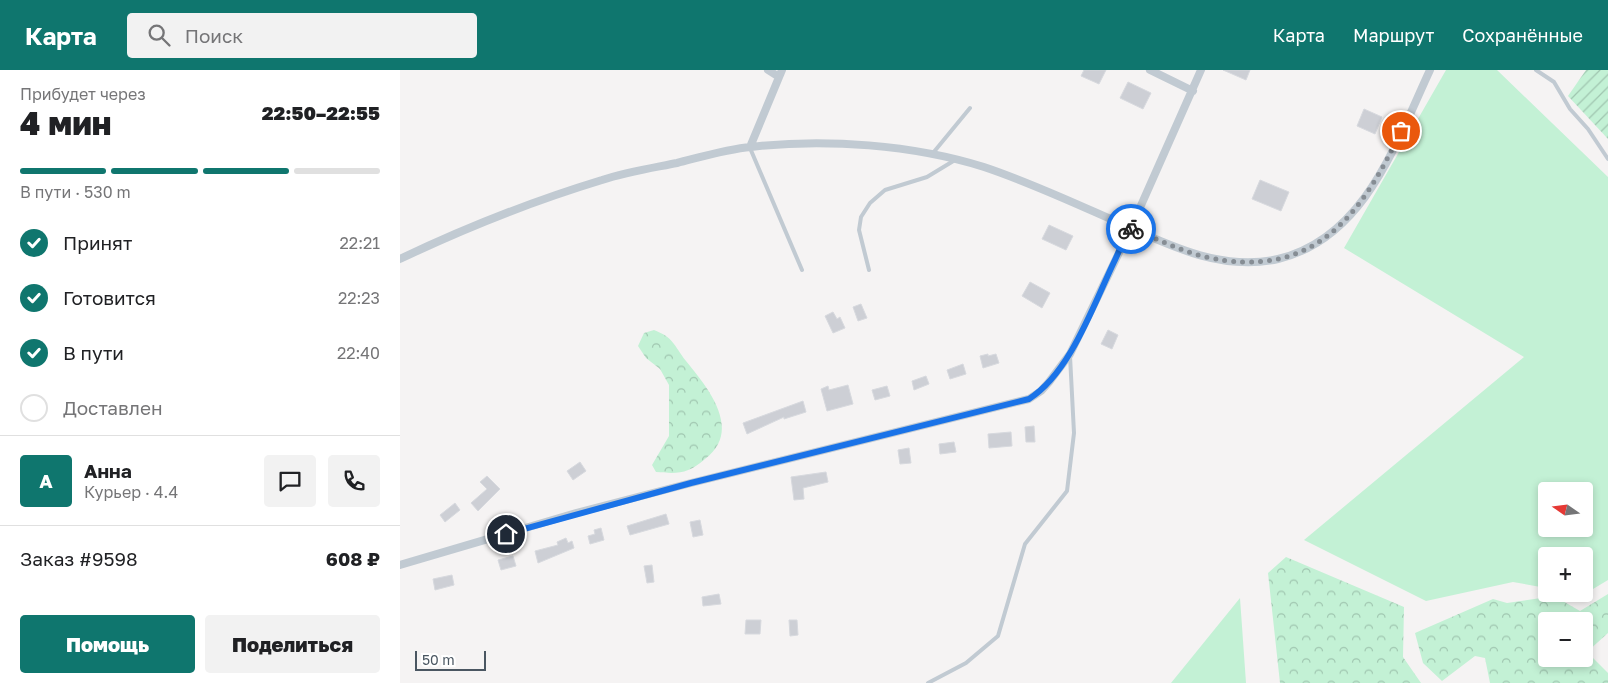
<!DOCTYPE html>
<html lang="ru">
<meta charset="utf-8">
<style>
body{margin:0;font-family:"Golos Text",sans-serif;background:#f2f2f2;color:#202124;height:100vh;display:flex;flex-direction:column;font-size:19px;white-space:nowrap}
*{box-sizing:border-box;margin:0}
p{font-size:16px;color:#757577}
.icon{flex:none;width:28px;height:28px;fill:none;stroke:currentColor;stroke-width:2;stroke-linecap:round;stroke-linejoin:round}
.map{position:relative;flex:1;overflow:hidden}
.details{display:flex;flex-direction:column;background:#fff;width:400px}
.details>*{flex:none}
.needle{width:32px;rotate:284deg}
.controls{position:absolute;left:1138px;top:412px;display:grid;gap:10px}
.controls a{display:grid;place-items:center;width:55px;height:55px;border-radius:5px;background:#fff;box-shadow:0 2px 8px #0003;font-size:25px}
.scale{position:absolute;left:15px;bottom:12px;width:71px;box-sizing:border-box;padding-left:5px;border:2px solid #4a5661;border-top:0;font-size:14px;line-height:18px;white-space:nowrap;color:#4a5661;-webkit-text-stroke:4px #fff;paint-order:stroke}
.pin{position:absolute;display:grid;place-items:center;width:42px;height:42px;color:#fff;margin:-21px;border:2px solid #fff;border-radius:50%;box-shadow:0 1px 5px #0007}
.courier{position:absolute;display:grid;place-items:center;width:50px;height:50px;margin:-25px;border:4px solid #1a73e8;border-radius:50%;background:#fff;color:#222;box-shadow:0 1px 6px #0007}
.summary em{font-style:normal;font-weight:800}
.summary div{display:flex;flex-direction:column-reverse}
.summary{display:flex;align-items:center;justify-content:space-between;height:85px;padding:0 20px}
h1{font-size:32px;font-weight:800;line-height:38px}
.bar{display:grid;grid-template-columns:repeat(4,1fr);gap:8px 5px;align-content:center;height:60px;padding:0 20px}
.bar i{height:6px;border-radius:4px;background:#e0e0e0}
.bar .current{background:#0f766e}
.bar p{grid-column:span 4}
.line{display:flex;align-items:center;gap:12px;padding:0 20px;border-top:1px solid #e0e0e0}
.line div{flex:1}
.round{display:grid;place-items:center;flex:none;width:52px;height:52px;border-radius:5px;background:#f2f2f2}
ol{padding:0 20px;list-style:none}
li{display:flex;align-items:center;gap:15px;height:55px}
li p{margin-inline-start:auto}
li .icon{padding:5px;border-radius:50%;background:#0f766e;color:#fff;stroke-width:4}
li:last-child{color:#757577}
li i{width:28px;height:28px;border:2px solid #e0e0e0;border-radius:50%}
.action{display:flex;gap:10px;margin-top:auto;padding:10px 20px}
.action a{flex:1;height:58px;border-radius:5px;background:#0f766e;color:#fff;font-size:20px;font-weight:800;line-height:58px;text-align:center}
.action a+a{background:#f2f2f2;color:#202124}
header{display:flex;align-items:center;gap:30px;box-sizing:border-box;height:70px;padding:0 25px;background:#0f766e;color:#fff}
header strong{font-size:24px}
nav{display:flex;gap:28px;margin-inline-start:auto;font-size:18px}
.search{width:350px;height:45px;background:#f2f2f2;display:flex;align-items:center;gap:12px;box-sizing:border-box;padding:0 18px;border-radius:5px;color:#757577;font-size:19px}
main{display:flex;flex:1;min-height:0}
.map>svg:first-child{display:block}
.green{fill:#c3f1d5;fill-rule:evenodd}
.forest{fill:url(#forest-crowns);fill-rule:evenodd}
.garden{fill:url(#garden-furrows)}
.building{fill:#cdcfd5;stroke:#d7d9de}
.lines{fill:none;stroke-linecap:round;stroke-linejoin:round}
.lane{stroke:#c1cad2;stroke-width:4}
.street{stroke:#c1cad2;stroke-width:8}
.done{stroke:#868d94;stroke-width:5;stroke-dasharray:0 9}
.route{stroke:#1a73e8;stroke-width:6}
</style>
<header>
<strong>Карта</strong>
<div class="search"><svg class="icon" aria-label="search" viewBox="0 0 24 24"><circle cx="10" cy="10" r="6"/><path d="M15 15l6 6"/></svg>Поиск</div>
<nav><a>Карта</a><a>Маршрут</a><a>Сохранённые</a></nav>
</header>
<main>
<section class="details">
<div class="summary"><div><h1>4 мин</h1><p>Прибудет через</p></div><em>22:50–22:55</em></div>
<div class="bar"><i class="current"></i><i class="current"></i><i class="current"></i><i></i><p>В пути · 530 m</p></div>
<ol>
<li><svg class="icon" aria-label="check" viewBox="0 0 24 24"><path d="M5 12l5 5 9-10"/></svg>Принят<p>22:21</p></li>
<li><svg class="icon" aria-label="check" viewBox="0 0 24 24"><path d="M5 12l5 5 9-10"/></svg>Готовится<p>22:23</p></li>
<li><svg class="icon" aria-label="check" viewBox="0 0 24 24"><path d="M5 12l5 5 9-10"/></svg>В пути<p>22:40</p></li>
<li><i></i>Доставлен</li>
</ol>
<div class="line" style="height:90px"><b class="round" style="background:#0f766e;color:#fff">А</b><div><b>Анна</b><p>Курьер · 4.4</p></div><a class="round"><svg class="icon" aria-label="chat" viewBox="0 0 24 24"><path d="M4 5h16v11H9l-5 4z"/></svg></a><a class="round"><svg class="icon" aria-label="phone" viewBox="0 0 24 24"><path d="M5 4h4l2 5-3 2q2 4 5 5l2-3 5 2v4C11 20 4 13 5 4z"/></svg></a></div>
<div class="line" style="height:65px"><div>Заказ #9598</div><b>608 ₽</b></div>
<div class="action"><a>Помощь</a><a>Поделиться</a></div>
</section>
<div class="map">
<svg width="1208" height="613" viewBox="0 0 1208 613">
<defs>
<pattern id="forest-crowns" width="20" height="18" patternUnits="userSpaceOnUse" patternTransform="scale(1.25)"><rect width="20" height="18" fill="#c3f1d5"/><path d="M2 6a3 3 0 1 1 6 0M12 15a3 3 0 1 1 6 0" fill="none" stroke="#a0c6b0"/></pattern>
<pattern id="garden-furrows" width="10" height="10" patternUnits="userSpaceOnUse" patternTransform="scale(1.25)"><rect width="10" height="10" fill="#c3f1d5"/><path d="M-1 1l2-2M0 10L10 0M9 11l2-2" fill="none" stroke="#a0c6b0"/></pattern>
</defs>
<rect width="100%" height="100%" fill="#f5f3f3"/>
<path class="green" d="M1046,0h51l111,107v403l-25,15 -5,-1h6v-38h-38v32l-33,-6 -87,19 -122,-61 220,-183 -180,-109zM1146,421h38v38h-38z
M840,528l6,85h-75z"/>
<path class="forest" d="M254,260c20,8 19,14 32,31 22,27 57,69 19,98 -17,15 -27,15 -49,13l-4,-7 17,-29v-51l-9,-16 -14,-11 -8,-12 6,-13z
M886,487l118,50 -1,50 18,26h-141l-12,-110z
M1208,524v39l-21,19 21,21v10h-118l-5,-25 -10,-2 -33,25 -19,-18 -8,-30 78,-34 14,4 47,-7 26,15zM1184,551v38h-38v-38z"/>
<path class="garden" d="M1186,0h22v69l-40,-43z"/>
<path class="building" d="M684,0h22l-7,14 -18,-8z
M823,0h27l-4,10z
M728,12l23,11 -8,16 -23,-11z
M964,39l18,8 -7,17 -18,-8z
M860,110l29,12 -8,19 -29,-12z
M649,155l24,11 -7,14 -24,-11z
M630,212l20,11 -8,15 -20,-12z
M461,234l6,14 -9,3 -5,-14z
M433,242l4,7 3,-2 5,11 -12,5 -8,-17z
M708,260l10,5 -6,14 -11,-5z
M588,284v2l8,-2 3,9 -16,5 -3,-12z
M563,294l3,10 -16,5 -3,-9z
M526,306l3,8 -15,6 -2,-9z
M448,315l5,19 -26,7 -6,-22 7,-3 1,4z
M487,316l3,10 -15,4 -3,-10z
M403,331l3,11 -22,7v-2l-37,17 -4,-11z
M634,356l1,16h-9l-1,-15z
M611,362l1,14 -23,2 -1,-14z
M554,372l2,10 -16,2 -1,-10z
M509,378l2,15 -11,1 -2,-14z
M180,392l6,9 -13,9 -6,-9z
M426,402l2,10 -25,6 1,11 -10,1 -3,-23z
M87,406l13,13 -22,22 -7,-8 16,-14 -7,-7z
M55,433l5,7 -15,12 -5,-7z
M266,444l3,10 -39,11 -3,-9z
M300,450l3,15 -10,2 -3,-15z
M201,458l3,12 -14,4 -2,-8 7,-2 -1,-4z
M166,468l2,5 4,-2 2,7 -36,15 -3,-12 23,-6 -1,-3z
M113,486l3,10 -15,4 -3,-10z
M252,495l2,17 -7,1 -3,-17z
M52,505l2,10 -19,5 -2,-11z
M319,524l2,10 -18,2 -1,-9z
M346,550h15l-1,14h-15z
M389,550h8l1,15 -8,1z"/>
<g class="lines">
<path class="lane" d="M1136,0l18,12 16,27 18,20 20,30
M350,78l52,122
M533,83l37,-45
M469,200l-10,-40 2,-13 9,-14 15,-13 42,-13 28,-17
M528,613l38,-20 32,-27 27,-92 42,-53 7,-58 -4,-77"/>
<path class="street" d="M368,0l11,7
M750,0l43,21
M350,77l32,-77
M0,189c65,-31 133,-58 202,-79 24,-8 50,-12 75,-17 24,-6 50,-14 74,-16 74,-9 163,-2 233,20 45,15 88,35 131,54 51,23 105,51 163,38 87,-21 118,-116 152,-189
M0,495l176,-52 115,-30 338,-84 12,-8 8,-9 21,-28 61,-126 70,-158"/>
</g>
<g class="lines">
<path class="done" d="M731,159c25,9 49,22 75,28 106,24 155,-40 195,-126"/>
<path class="route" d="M106,464l185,-51 338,-84c41,-26 64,-93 85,-137 5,-10 10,-25 17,-33"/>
</g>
</svg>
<div class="controls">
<a><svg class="needle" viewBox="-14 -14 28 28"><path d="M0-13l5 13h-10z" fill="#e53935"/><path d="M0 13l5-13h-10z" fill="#757577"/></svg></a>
<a>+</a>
<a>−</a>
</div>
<div class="scale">50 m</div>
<div class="pin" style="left:1001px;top:61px;background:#ea580c"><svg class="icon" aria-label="bag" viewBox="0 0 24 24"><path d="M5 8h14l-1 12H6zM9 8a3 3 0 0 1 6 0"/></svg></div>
<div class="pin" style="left:106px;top:464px;background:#1f2937"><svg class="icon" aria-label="home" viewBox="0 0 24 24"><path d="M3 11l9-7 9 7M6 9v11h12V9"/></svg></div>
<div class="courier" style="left:731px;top:159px"><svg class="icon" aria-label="bike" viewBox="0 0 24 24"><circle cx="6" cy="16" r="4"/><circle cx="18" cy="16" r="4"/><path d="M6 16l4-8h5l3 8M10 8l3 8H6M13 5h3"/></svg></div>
</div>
</main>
